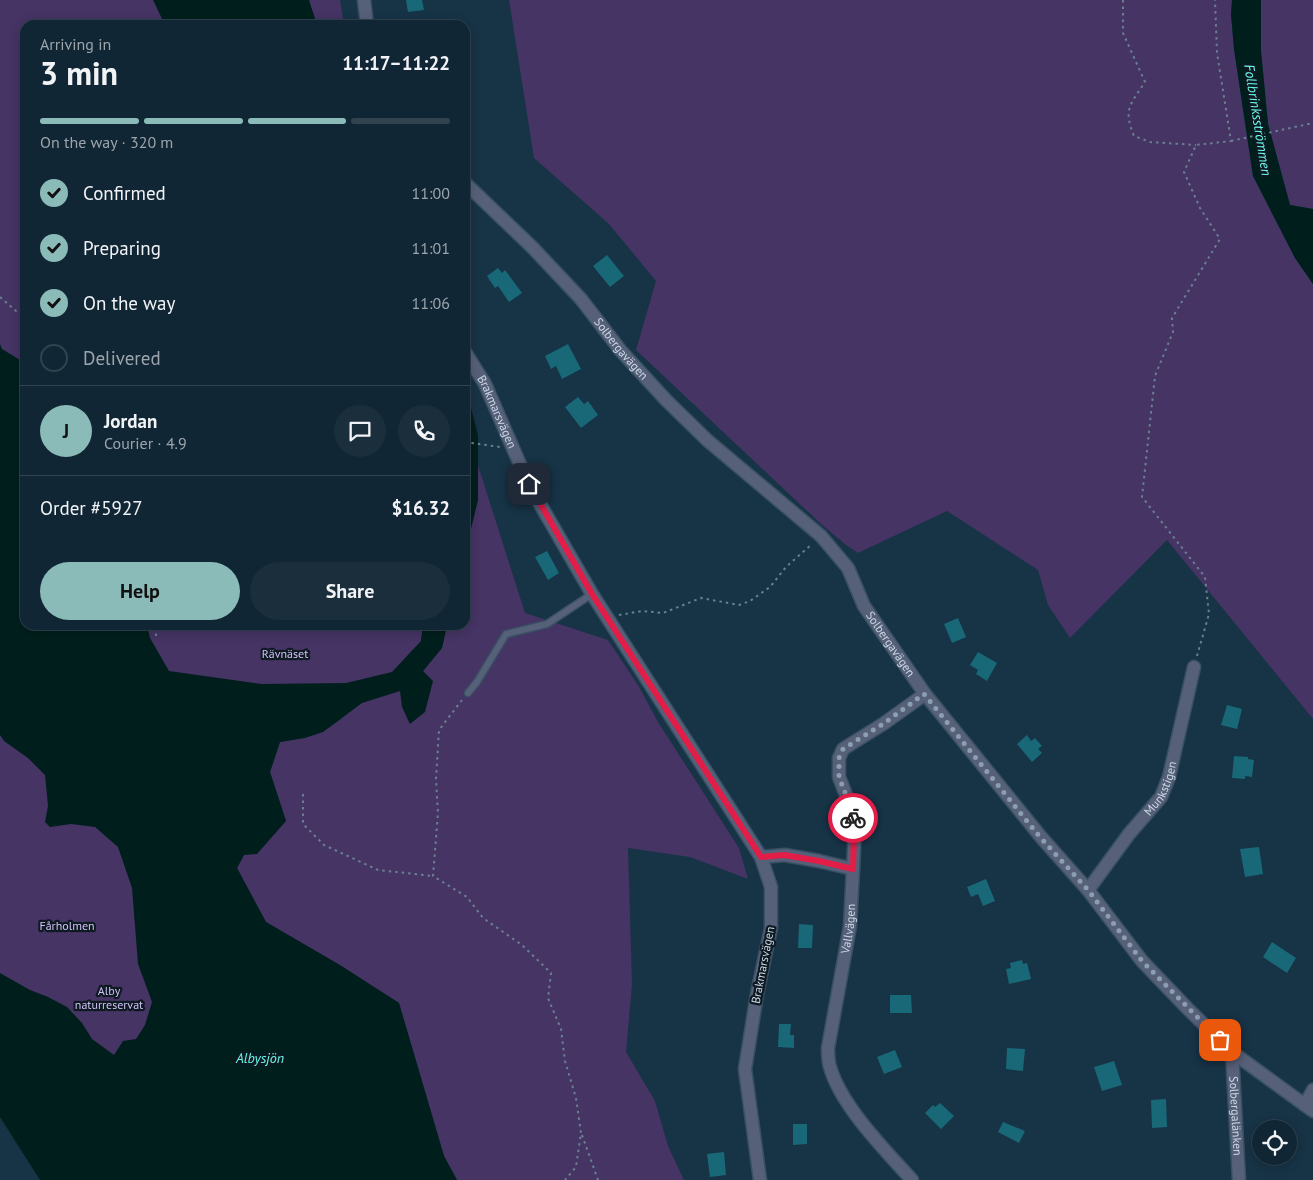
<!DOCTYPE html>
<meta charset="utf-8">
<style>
body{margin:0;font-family:"PT Sans",sans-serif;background:#1a2e3c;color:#f1f3f6;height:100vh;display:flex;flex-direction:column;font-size:19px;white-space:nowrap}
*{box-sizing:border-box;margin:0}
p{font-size:16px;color:#9ca5ac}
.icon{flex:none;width:28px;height:28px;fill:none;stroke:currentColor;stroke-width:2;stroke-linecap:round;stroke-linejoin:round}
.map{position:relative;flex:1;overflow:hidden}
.details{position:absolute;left:20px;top:20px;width:450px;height:610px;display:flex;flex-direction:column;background:#112634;border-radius:15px;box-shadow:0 2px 12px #0003,0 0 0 1px #30434f}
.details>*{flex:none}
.controls{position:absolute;left:1252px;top:1120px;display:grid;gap:10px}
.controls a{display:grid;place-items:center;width:45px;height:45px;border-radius:50%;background:#112634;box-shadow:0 2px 12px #0003,0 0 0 1px #30434f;font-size:25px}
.pin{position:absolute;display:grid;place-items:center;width:42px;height:42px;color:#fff;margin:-21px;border-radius:10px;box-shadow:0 2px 8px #0006}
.courier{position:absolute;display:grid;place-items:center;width:50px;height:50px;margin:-25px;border:4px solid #e11d48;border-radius:50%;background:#fff;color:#222;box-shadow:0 1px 6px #0007}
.overview em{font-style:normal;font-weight:700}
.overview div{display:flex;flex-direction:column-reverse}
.overview{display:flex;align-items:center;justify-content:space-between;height:85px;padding:0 20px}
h1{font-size:32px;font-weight:700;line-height:38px}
.bar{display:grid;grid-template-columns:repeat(4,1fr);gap:8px 5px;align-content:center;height:60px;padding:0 20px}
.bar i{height:6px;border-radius:4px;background:#30434f}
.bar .on{background:#8bbbb9}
.bar p{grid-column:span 4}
.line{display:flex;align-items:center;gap:12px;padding:0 20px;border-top:1px solid #30434f}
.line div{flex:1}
.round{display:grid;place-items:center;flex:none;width:52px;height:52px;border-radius:26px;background:#1a2e3c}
ol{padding:0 20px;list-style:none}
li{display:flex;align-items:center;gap:15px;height:55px}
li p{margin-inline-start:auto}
li .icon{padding:5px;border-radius:50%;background:#8bbbb9;color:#111;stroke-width:4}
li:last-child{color:#9ca5ac}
li i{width:28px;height:28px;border:2px solid #30434f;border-radius:50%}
.action{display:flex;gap:10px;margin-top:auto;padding:10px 20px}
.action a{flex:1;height:58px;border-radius:30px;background:#8bbbb9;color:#111;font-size:20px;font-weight:700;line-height:58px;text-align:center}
.action a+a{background:#1a2e3c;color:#f1f3f6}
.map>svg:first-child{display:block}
.green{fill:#453464}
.water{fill:#001f1c}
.building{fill:#186877}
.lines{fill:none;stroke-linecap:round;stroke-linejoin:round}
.service-casing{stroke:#375163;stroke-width:9}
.minor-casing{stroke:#375163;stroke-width:15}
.tertiary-casing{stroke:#375163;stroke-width:15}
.path{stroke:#6a8090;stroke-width:2;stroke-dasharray:2.5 4;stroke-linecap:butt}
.service{stroke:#576079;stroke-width:6}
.minor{stroke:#576079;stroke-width:12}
.tertiary{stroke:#576079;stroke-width:12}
.done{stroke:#8b9fae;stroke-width:5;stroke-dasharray:0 9}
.route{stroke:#e11d48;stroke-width:6}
.labels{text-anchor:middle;stroke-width:4.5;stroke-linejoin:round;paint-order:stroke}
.street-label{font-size:12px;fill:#cad9e6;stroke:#0e1922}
.park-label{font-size:12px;fill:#d1c2f7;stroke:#0e1922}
.water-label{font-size:14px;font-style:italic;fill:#69f7e6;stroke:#0e1922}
</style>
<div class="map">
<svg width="1313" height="1180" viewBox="0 0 1313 1180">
<rect width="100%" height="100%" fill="#173346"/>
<path class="green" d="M0,0h340l4,25h-319v600h398l-2,16 -16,72 5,11 13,-53 19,-23 5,-23h18v-73l13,-52 -1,-38 48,151 83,27 30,45 20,37 81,126 9,31 -58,-22 -62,-9 4,137 -6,67 29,49 13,45 16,34h-227l-13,-24 -45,-153 -49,-31 -84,-50 -29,-54 7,-13 42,-34 -16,-49 10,-30c25,-4 48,-9 66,-28l-143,-3 76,469 -279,-107z
M509,0h723l-1,14 3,35 19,127 42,82 18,26v435l-146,-179 -97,98 -22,-33 -10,-35 -91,-59 -89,42 -12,-8 -25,-21 -185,-174 20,-69 -47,-57 -75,-66z
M1261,0h52v209l-23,-4 -22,-81 -7,-73z"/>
<path class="water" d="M153,0h156l8,25h-152z
M1232,0h29v51l7,73 22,81 23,4v75l-18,-26 -42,-82 -19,-127 -3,-35z
M0,344l2,5 23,14v262h122l3,13 19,33 93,13 84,-1 46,-11 29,-31 2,-16h24l-5,23 -19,23 10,10 -8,31 -15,12 -8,-17 -2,-16 -38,12 -39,29 -18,6 -25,4 -10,30 16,49 -29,33 -13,1 -7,13 29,54 74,43 59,38 45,153 13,24h-417l-40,-63v-144l30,17 18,7 19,10 15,16 10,16 22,16 9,-14 13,-2 9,-14 7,-23 -14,-38 -6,-76 -14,-41 -23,-20 -24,-3 -21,3 -5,-5 3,-16 -3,-31 -17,-17 -24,-17 -4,-6z
M465,385l13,50v65l-13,53z"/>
<path class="building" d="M406,0h16l2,10 -16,2z
M607,255l17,21 -14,11 -17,-21z
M498,268l4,5 3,-3 17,23 -13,9 -11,-16 -3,2 -8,-12z
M568,344l13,25 -19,10 -6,-13 -5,3 -6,-13z
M578,397l6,7 4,-3 10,14 -17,13 -16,-21z
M547,551l12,22 -11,7 -13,-23z
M958,618l8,19 -14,6 -8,-19z
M978,652l19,11 -10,18 -11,-7 2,-4 -8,-5z
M1227,705l15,4 -5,20 -16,-4z
M1027,735l4,6 4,-3 7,8 -4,3 4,4 -10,9 -15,-18z
M1234,756l14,1v2l6,1 -2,17 -7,-1v3l-13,-1z
M1259,847l4,27 -18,3 -5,-28z
M986,879l9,22 -12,5 -5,-12 -7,3 -4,-10z
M799,924l14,1 -1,23h-14z
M1272,942l24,16 -9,15 -24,-16z
M1022,960l1,4 4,-1 4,16 -22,5 -3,-15 5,-1 -1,-5z
M890,995h21l1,18h-22z
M779,1024h12l-1,11h4v13l-16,-1z
M1007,1048l18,1 -2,22 -17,-2z
M895,1050l7,17 -18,7 -7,-17z
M1114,1061l8,24 -20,6 -8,-24z
M1166,1099l1,28 -15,1 -1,-28z
M940,1103l14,13 -13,13 -16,-16 8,-8 2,2z
M1003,1122l22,9 -6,12 -21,-11z
M793,1124h14v20l-14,1z
M724,1152l2,23 -16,2 -3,-23z"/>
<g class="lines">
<g class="service-casing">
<path id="service" d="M468,693l9,-11 29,-48 41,-10 45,-30"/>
</g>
<g class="minor-casing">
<g id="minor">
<path id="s1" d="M465,183l67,64 49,52 40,52 45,49 41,40 114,96 27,32 16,38 61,88 116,143 47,53 54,71 45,47 45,44 81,59"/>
<path d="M761,857l24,-2 34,6 34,8"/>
<path id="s2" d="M1088,890l41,-56 32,-37 8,-20 25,-110"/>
<path id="s3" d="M1232,1052l7,128"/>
<path d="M1305,1105l8,-15"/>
<path id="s4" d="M912,1180c-27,-30 -71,-74 -82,-113 -2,-6 -2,-13 -2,-19l22,-122 3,-57 2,-41 -5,-23 -11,-28v-19l4,-9 40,-25 42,-30"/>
</g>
</g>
<g class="tertiary-casing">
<g id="tertiary">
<path d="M364,0l3,25"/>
<path id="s5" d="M465,352l20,32 44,101 63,109 169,263 10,30v41l-14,66 -12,75 15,111"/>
</g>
</g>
<path class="path" d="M1123,0v33l22,49c-15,23 -22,27 -11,54l16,6 46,3
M1231,141l82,-18
M0,297l16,14 9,2
M465,442l35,5
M619,615l23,-4 21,2 38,-15 38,7 11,-4 20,-14 16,-20 26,-23
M156,636l1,-11
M1197,656l12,-42 -4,-37 -63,-80 13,-121 18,-44 -1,-14 48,-79 -20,-31 -16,-36 12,-27 35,-4 -14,-88 -2,-53
M462,700l-23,30 -3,49 2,34 -5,63 34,21 16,21 39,27 29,28 -3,25 13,31 4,32 11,37 5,35 -5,34 -11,13
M303,794v30l21,21 54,25 55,6
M582,1135l16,45"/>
<use href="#service" class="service"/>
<use href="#minor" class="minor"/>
<use href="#tertiary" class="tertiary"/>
</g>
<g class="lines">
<path class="done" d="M853,818l-3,-13 -11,-28v-19l4,-9 40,-25 41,-30 116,143 48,53 54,71 78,79"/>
<path class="route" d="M529,484l63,110 169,263 23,-2 35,6 34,8 1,-41 -1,-10"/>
</g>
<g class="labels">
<g class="street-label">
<text dy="4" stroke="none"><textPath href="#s1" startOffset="228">Solbergavägen</textPath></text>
<text dy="4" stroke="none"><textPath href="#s5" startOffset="68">Brakmarsvägen</textPath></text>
<text dy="4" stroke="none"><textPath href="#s1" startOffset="632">Solbergavägen</textPath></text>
<text dy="4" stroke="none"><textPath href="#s2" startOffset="126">Munkstigen</textPath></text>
<text dy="4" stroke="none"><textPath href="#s4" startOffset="281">Vallvägen</textPath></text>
<text transform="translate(763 965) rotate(-79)" y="4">Brakmarsvägen</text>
<text dy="4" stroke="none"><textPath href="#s3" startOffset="64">Solbergalänken</textPath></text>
</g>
<g class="park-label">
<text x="285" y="658">Rävnäset</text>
<text x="67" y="930">Fårholmen</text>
<text x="109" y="995">Alby<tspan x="109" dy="14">naturreservat</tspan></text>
</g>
<g class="water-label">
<text transform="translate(1258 120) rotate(81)" y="5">Follbrinksströmmen</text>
<text x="260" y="1063">Albysjön</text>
</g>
</g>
</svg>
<div class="controls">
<a><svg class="icon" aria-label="locate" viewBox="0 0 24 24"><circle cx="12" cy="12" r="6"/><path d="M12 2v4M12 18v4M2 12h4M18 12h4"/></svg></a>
</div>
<div class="pin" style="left:1220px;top:1040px;background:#ea580c"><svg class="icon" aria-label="bag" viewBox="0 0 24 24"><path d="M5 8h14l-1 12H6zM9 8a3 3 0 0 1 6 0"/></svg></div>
<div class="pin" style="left:529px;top:484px;background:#1f2937"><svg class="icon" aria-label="home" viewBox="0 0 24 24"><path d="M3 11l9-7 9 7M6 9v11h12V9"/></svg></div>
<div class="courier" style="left:853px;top:818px"><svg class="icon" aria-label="bike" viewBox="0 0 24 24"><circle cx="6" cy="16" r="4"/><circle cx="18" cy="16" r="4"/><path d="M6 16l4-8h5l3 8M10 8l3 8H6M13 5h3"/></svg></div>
<section class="details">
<div class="overview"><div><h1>3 min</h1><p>Arriving in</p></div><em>11:17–11:22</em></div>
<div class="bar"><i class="on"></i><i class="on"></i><i class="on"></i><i></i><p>On the way · 320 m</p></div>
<ol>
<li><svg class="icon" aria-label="check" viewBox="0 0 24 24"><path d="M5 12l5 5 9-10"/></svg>Confirmed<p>11:00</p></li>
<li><svg class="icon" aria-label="check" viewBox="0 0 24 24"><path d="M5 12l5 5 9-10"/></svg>Preparing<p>11:01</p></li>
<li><svg class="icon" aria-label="check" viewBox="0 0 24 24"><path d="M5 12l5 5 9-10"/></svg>On the way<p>11:06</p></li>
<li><i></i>Delivered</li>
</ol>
<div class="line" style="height:90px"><b class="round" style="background:#8bbbb9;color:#111">J</b><div><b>Jordan</b><p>Courier · 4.9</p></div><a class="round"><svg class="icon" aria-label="chat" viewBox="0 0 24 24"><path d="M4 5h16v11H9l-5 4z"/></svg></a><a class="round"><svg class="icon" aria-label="phone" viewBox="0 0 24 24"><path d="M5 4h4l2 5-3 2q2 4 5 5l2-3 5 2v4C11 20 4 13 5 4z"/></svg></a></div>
<div class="line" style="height:65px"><div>Order #5927</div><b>$16.32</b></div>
<div class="action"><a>Help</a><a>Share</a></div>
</section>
</div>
